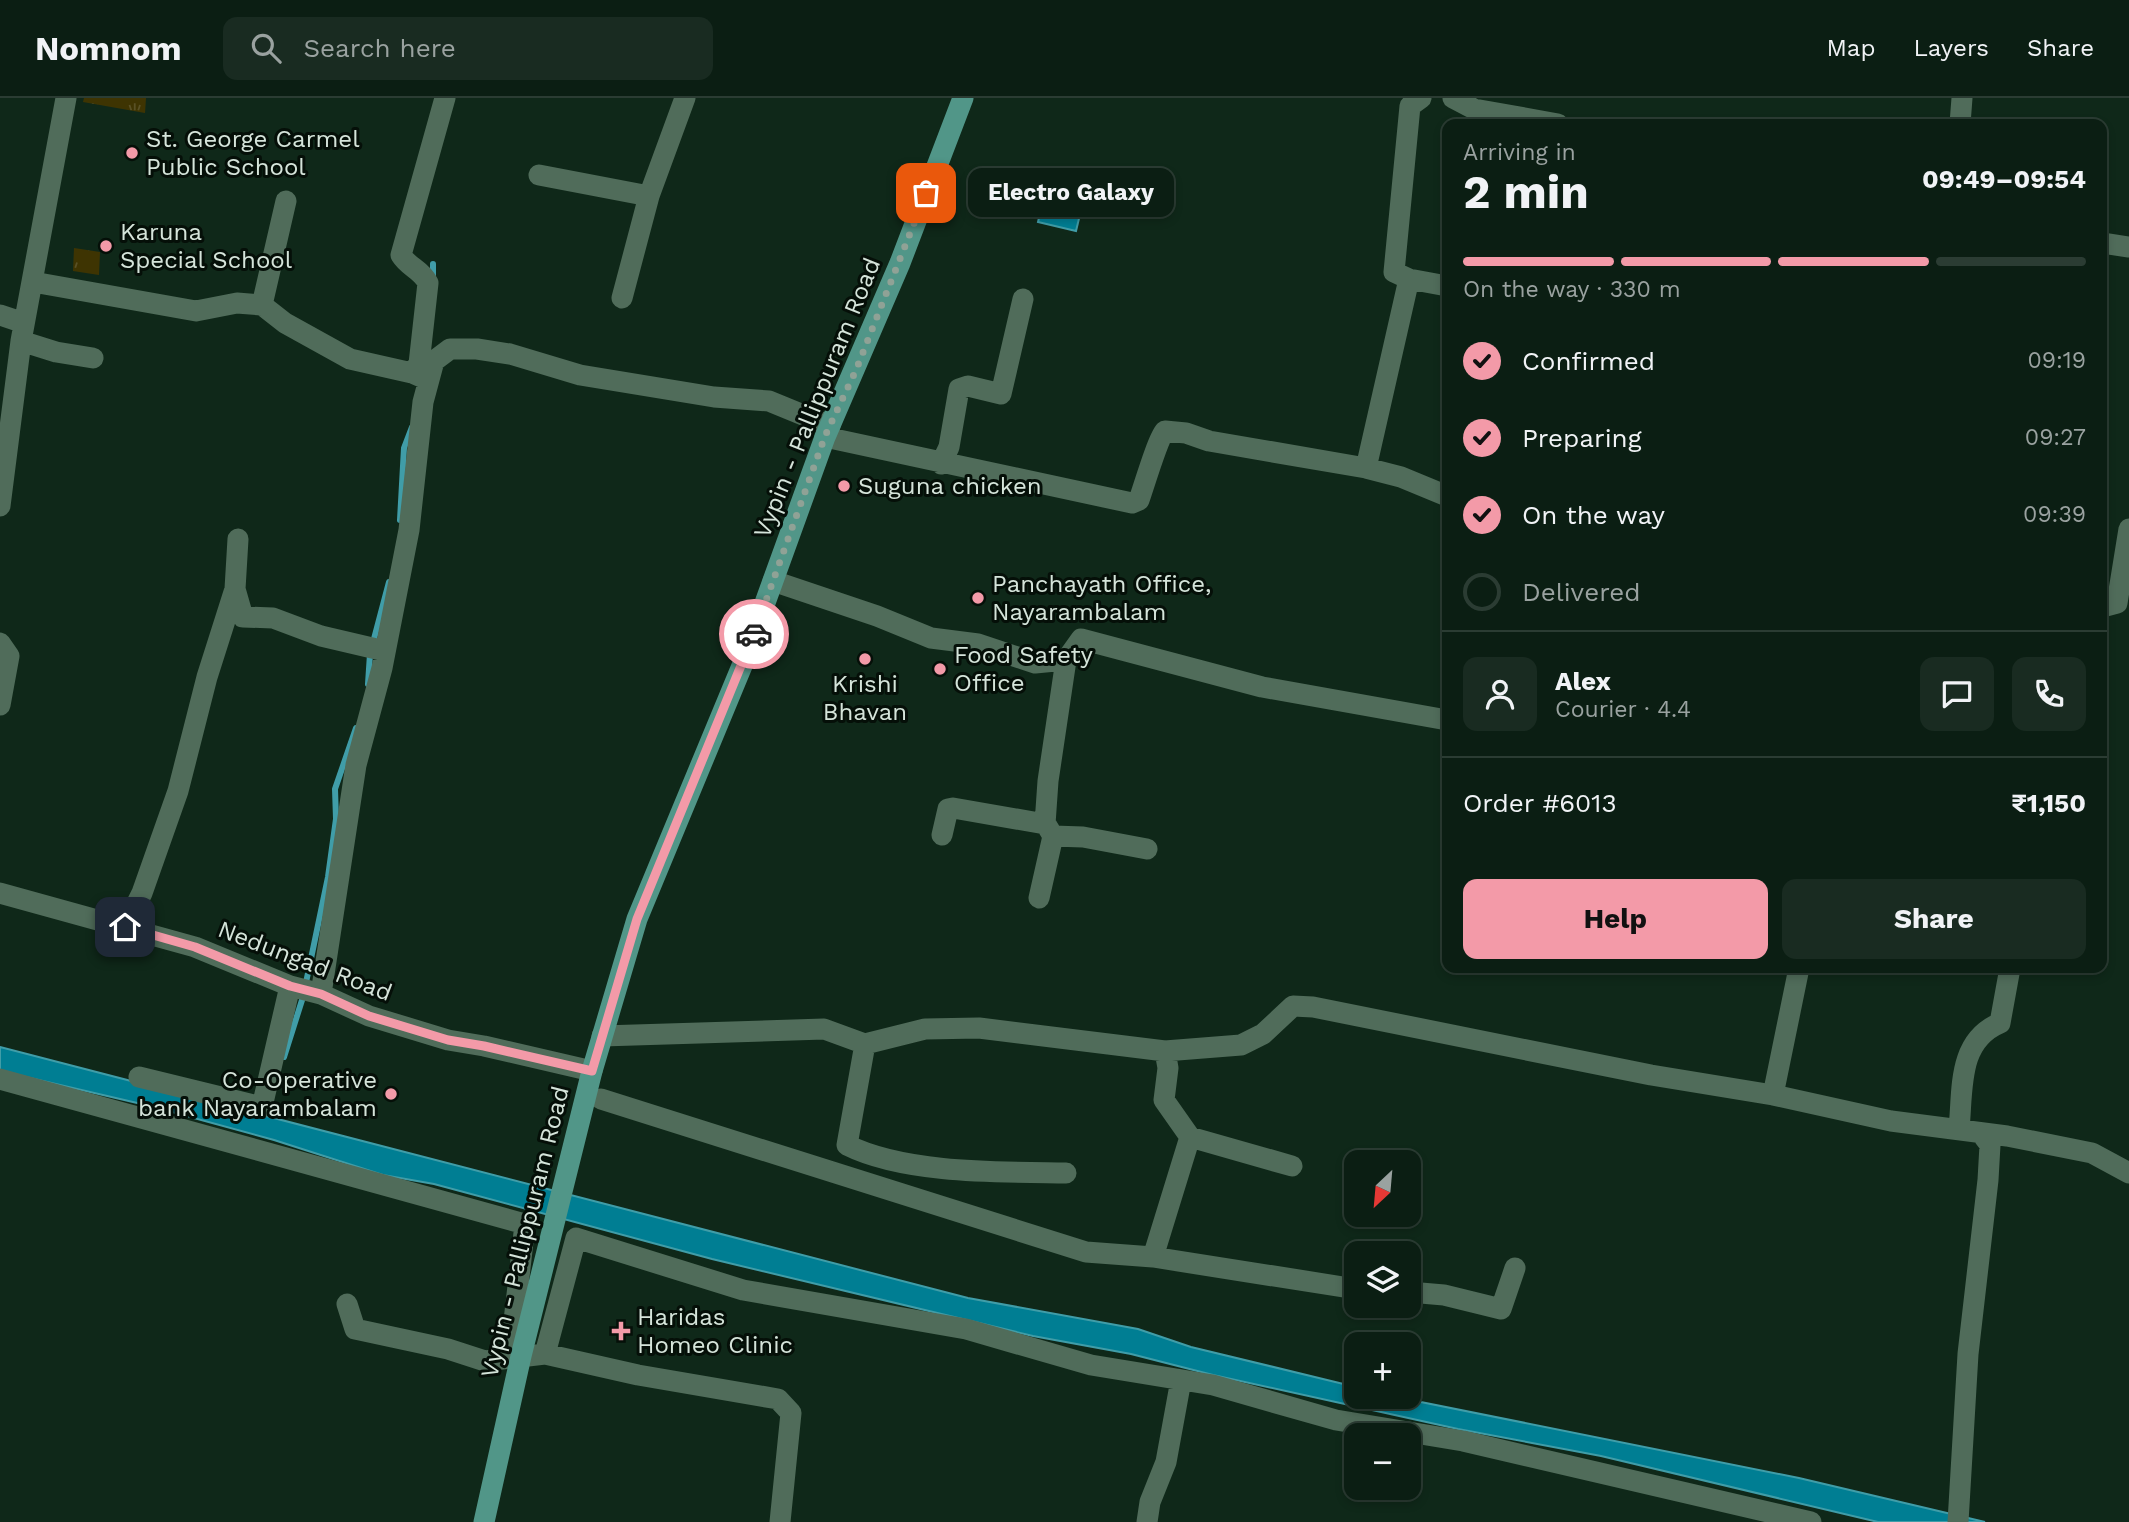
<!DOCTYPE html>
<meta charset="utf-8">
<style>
body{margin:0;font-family:"Work Sans",sans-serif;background:#192b21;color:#f1f3f6;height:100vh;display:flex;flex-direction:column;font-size:26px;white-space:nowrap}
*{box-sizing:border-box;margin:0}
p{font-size:23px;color:#9aa2a0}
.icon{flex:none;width:38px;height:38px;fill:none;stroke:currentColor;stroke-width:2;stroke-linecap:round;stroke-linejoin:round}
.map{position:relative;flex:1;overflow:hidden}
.details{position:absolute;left:1442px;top:21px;width:665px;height:854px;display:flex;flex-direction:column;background:#0b1e13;border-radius:14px;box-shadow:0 4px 10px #0003,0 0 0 2px #2b3c33}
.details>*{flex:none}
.needle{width:46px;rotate:206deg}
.buttons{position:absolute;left:1344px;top:1052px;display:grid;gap:14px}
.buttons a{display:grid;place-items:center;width:77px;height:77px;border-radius:14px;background:#0b1e13;box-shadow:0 4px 10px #0003,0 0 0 2px #2b3c33;font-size:35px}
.pin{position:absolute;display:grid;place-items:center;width:60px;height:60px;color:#fff;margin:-30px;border-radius:14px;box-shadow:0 4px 10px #0006}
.courier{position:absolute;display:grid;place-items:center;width:70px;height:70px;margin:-35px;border:5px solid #f39aa8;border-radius:50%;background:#fff;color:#222;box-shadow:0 2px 9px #0007}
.bubble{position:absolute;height:49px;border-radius:14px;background:#0b1e13;box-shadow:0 4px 10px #0003,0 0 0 2px #2b3c33;font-size:23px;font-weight:700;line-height:49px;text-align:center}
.head em{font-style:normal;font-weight:700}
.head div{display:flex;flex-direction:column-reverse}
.head{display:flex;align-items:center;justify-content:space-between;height:119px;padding:0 21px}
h1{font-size:46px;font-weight:700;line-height:52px}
.bar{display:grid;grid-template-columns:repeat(4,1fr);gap:10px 7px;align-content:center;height:84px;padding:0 21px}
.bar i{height:9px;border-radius:5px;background:#2b3c33}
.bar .on{background:#f39aa8}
.bar p{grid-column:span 4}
.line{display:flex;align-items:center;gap:18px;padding:0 21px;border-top:2px solid #2b3c33}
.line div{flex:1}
.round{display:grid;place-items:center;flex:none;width:74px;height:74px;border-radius:14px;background:#192b21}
ol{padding:0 21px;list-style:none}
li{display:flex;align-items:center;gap:21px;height:77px}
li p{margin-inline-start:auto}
li .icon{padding:7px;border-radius:50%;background:#f39aa8;color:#111;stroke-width:4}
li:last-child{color:#9aa2a0}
li i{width:38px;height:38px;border:4px solid #2b3c33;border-radius:50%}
.button{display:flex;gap:14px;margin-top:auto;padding:14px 21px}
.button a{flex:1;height:80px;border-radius:14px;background:#f39aa8;color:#111;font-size:28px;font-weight:700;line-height:80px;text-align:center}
.button a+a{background:#192b21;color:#f1f3f6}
header{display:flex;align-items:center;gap:42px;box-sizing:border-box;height:98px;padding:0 35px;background:#0b1e13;border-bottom:2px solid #2b3c33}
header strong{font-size:33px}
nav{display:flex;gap:38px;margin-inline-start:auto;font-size:24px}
.search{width:490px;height:63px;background:#192b21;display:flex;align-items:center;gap:18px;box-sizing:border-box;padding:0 24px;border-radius:14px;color:#9aa2a0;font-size:26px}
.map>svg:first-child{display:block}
.park{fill:url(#park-tufts)}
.water{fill:#007e93;stroke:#409da8;stroke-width:2}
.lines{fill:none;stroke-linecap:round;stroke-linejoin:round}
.stream{stroke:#409da8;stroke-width:6}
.minor{stroke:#506c5a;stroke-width:21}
.major{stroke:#519688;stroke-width:21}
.done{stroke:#90a296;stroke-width:7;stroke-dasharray:0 12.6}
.route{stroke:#f39aa8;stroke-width:9}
.poi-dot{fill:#f39aa8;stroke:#050f08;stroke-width:2.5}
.labels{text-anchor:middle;stroke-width:6;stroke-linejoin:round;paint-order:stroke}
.poi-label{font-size:24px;fill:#d5e4da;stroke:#050f08;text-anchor:start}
.street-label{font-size:24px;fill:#d5e4da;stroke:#050f08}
</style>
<header>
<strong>Nomnom</strong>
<div class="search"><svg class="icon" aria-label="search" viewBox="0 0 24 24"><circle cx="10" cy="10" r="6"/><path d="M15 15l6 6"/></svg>Search here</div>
<nav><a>Map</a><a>Layers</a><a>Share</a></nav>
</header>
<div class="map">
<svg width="2129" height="1424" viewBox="0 0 2129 1424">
<defs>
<pattern id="park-tufts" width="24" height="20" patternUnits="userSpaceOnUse" patternTransform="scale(1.75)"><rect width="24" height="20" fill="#3e3402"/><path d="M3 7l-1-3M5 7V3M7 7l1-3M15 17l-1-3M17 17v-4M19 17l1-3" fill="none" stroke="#595126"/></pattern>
</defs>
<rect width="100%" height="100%" fill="#0f2819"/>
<path class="park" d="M84,0h62l-1,15 -62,-11z
M74,150l26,4 -1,23 -26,-4z"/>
<path class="water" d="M1045,94l38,10 -7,29 -38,-9z
M0,949l968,251 170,31 53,18 165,40v9l40,1 403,81 186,44h-107l-277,-66 -143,-27 -245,-54 -82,-21 -98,-18 -321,-77 -278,-75 -51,-9 -109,-35 -124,-34 -150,-35z"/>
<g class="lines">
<path class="stream" d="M433,181v-15
M400,422l4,-72 8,-21
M368,586l2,-30 19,-72
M284,959l19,-60 25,-120 8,-58 -1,-30 21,-61"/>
<path class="minor" d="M1421,0l-11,8 -16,166 15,7 38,7
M1453,0l21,11 84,15
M1960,26l2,-26
M539,77l110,21
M2102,145l27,4
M33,184l163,29 41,-8 25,2 23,18 65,36 62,14 16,7
M622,200l27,-102 36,-98
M262,207l24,-104
M0,217l24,8
M21,243l35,11 37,6
M412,275l7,-9 9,-81c-7,-14 -19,-15 -27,-28l44,-157
M825,339l307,66 7,-3c5,-14 19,-62 26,-69l21,2 23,8 157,27 35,9 46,19
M941,366l8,-17 10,-58 9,-3 33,8 22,-95
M1366,370l43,-189
M0,408l21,-165 45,-243
M773,483l104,35 54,22 47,6 57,19 31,-3 -18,121 -3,43 -92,-16 -5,1 -6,26
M235,491l8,28 30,1 48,18 64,15
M2102,509l15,-4 12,-74
M0,545l9,13 -9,49
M1066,562l15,-21 181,48 185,33
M1053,738l30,1 64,12
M0,795l195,54 95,39 31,8 48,22 79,24 36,6 108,25
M1039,800l14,-62 -6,-10
M125,829l17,-34 36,-102 29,-114 28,-88 3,-50
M321,896l35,-229 26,-97 27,-138 14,-128 11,-41 16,-12h27l33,5 70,21 134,22 55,4 61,25
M602,938l222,-7 41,15 60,-15 54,-1 186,23 76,-6 22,-11 30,-28 20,1 338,68 122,20 118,26 116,15 85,17 37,20
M865,946l-18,101c58,29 154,27 219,28
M1165,953l3,17 -4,32 26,37 102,29
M139,979l123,30 28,-121
M0,981l525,145 -11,97 7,35
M1773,997l26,-127
M601,1001l485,153 67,5 203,32
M1959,1031c4,-39 -2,-88 41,-106l10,-55
M1153,1159l37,-120
M1409,1194l35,3 57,14 14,-41
M347,1206l8,25 93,20 37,12 60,-7 93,21 140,24 13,14 -11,109
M545,1256l31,-116 167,52 223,39 125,36 122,20 123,35 127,21 348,81
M1147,1424l3,-20 16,-40 15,-82
M1958,1424l10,-168 20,-174 2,-35 -9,-12"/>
<path class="major" d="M484,1424l37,-166 71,-285 45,-152 107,-258 81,-224 75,-174 63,-165"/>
</g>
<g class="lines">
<path class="done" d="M754,536l71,-198 31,-66 70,-177"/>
<path class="route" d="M125,829l70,20 95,39 31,8 48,22 79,24 36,6 108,25 45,-152 117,-285"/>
</g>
<g class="poi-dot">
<circle cx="132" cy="55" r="7"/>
<circle cx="106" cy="148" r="7"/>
<circle cx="844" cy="388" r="7"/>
<circle cx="978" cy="500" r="7"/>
<circle cx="865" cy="561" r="7"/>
<circle cx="940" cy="571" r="7"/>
<circle cx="391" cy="996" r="7"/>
<path d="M617.5 1222.5h7v7h7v7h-7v7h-7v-7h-7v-7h7z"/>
</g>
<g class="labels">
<g class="poi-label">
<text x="146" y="49">St. George Carmel<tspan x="146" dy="28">Public School</tspan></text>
<text x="120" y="142">Karuna<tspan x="120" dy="28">Special School</tspan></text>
<text x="858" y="396">Suguna chicken</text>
<text x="992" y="494">Panchayath Office,<tspan x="992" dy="28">Nayarambalam</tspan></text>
<text x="954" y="565">Food Safety<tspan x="954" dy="28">Office</tspan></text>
<text x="865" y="594" text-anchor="middle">Krishi<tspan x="865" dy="28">Bhavan</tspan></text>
<text x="377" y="990" text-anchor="end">Co-Operative<tspan x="377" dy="28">bank Nayarambalam</tspan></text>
<text x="637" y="1227">Haridas<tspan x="637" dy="28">Homeo Clinic</tspan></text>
</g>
<g class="street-label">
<text transform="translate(817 300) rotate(-68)" y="8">Vypin - Pallippuram Road</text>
<text transform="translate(305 863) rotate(21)" y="8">Nedungad Road</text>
<text transform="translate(525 1134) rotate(-76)" y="8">Vypin - Pallippuram Road</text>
</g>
</g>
</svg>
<div class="buttons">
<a><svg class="needle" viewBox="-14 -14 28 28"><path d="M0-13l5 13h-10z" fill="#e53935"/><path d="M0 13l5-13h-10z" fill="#9aa2a0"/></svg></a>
<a><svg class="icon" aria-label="layers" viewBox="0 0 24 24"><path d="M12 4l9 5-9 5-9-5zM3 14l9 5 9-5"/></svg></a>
<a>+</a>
<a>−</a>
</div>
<div class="pin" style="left:926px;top:95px;background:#ea580c"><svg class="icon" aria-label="bag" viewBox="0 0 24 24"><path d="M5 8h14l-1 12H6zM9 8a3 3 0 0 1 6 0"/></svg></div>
<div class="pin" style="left:125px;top:829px;background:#1f2937"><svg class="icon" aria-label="home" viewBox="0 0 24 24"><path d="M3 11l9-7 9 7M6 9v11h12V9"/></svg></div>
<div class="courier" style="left:754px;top:536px"><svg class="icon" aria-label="car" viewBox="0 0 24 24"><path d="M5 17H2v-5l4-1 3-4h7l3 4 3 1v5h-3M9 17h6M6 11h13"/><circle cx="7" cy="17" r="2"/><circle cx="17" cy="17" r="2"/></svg></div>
<div class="bubble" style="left:968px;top:70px;width:206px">Electro Galaxy</div>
<section class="details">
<div class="head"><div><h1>2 min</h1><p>Arriving in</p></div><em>09:49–09:54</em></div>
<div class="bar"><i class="on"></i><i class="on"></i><i class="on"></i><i></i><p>On the way · 330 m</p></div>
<ol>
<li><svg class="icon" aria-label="check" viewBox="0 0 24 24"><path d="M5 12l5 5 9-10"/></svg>Confirmed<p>09:19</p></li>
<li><svg class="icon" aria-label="check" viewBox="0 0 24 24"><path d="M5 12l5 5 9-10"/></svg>Preparing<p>09:27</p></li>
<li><svg class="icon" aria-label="check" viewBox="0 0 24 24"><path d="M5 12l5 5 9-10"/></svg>On the way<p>09:39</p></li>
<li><i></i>Delivered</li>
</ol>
<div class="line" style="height:126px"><a class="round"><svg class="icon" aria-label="person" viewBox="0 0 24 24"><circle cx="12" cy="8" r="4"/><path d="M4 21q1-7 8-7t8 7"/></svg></a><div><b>Alex</b><p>Courier · 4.4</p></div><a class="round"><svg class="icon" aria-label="chat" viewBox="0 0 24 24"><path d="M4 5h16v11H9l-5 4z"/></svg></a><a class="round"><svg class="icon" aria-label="phone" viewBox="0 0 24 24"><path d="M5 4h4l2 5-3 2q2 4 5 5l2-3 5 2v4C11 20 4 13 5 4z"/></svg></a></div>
<div class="line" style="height:91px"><div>Order #6013</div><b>₹1,150</b></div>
<div class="button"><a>Help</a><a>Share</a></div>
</section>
</div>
